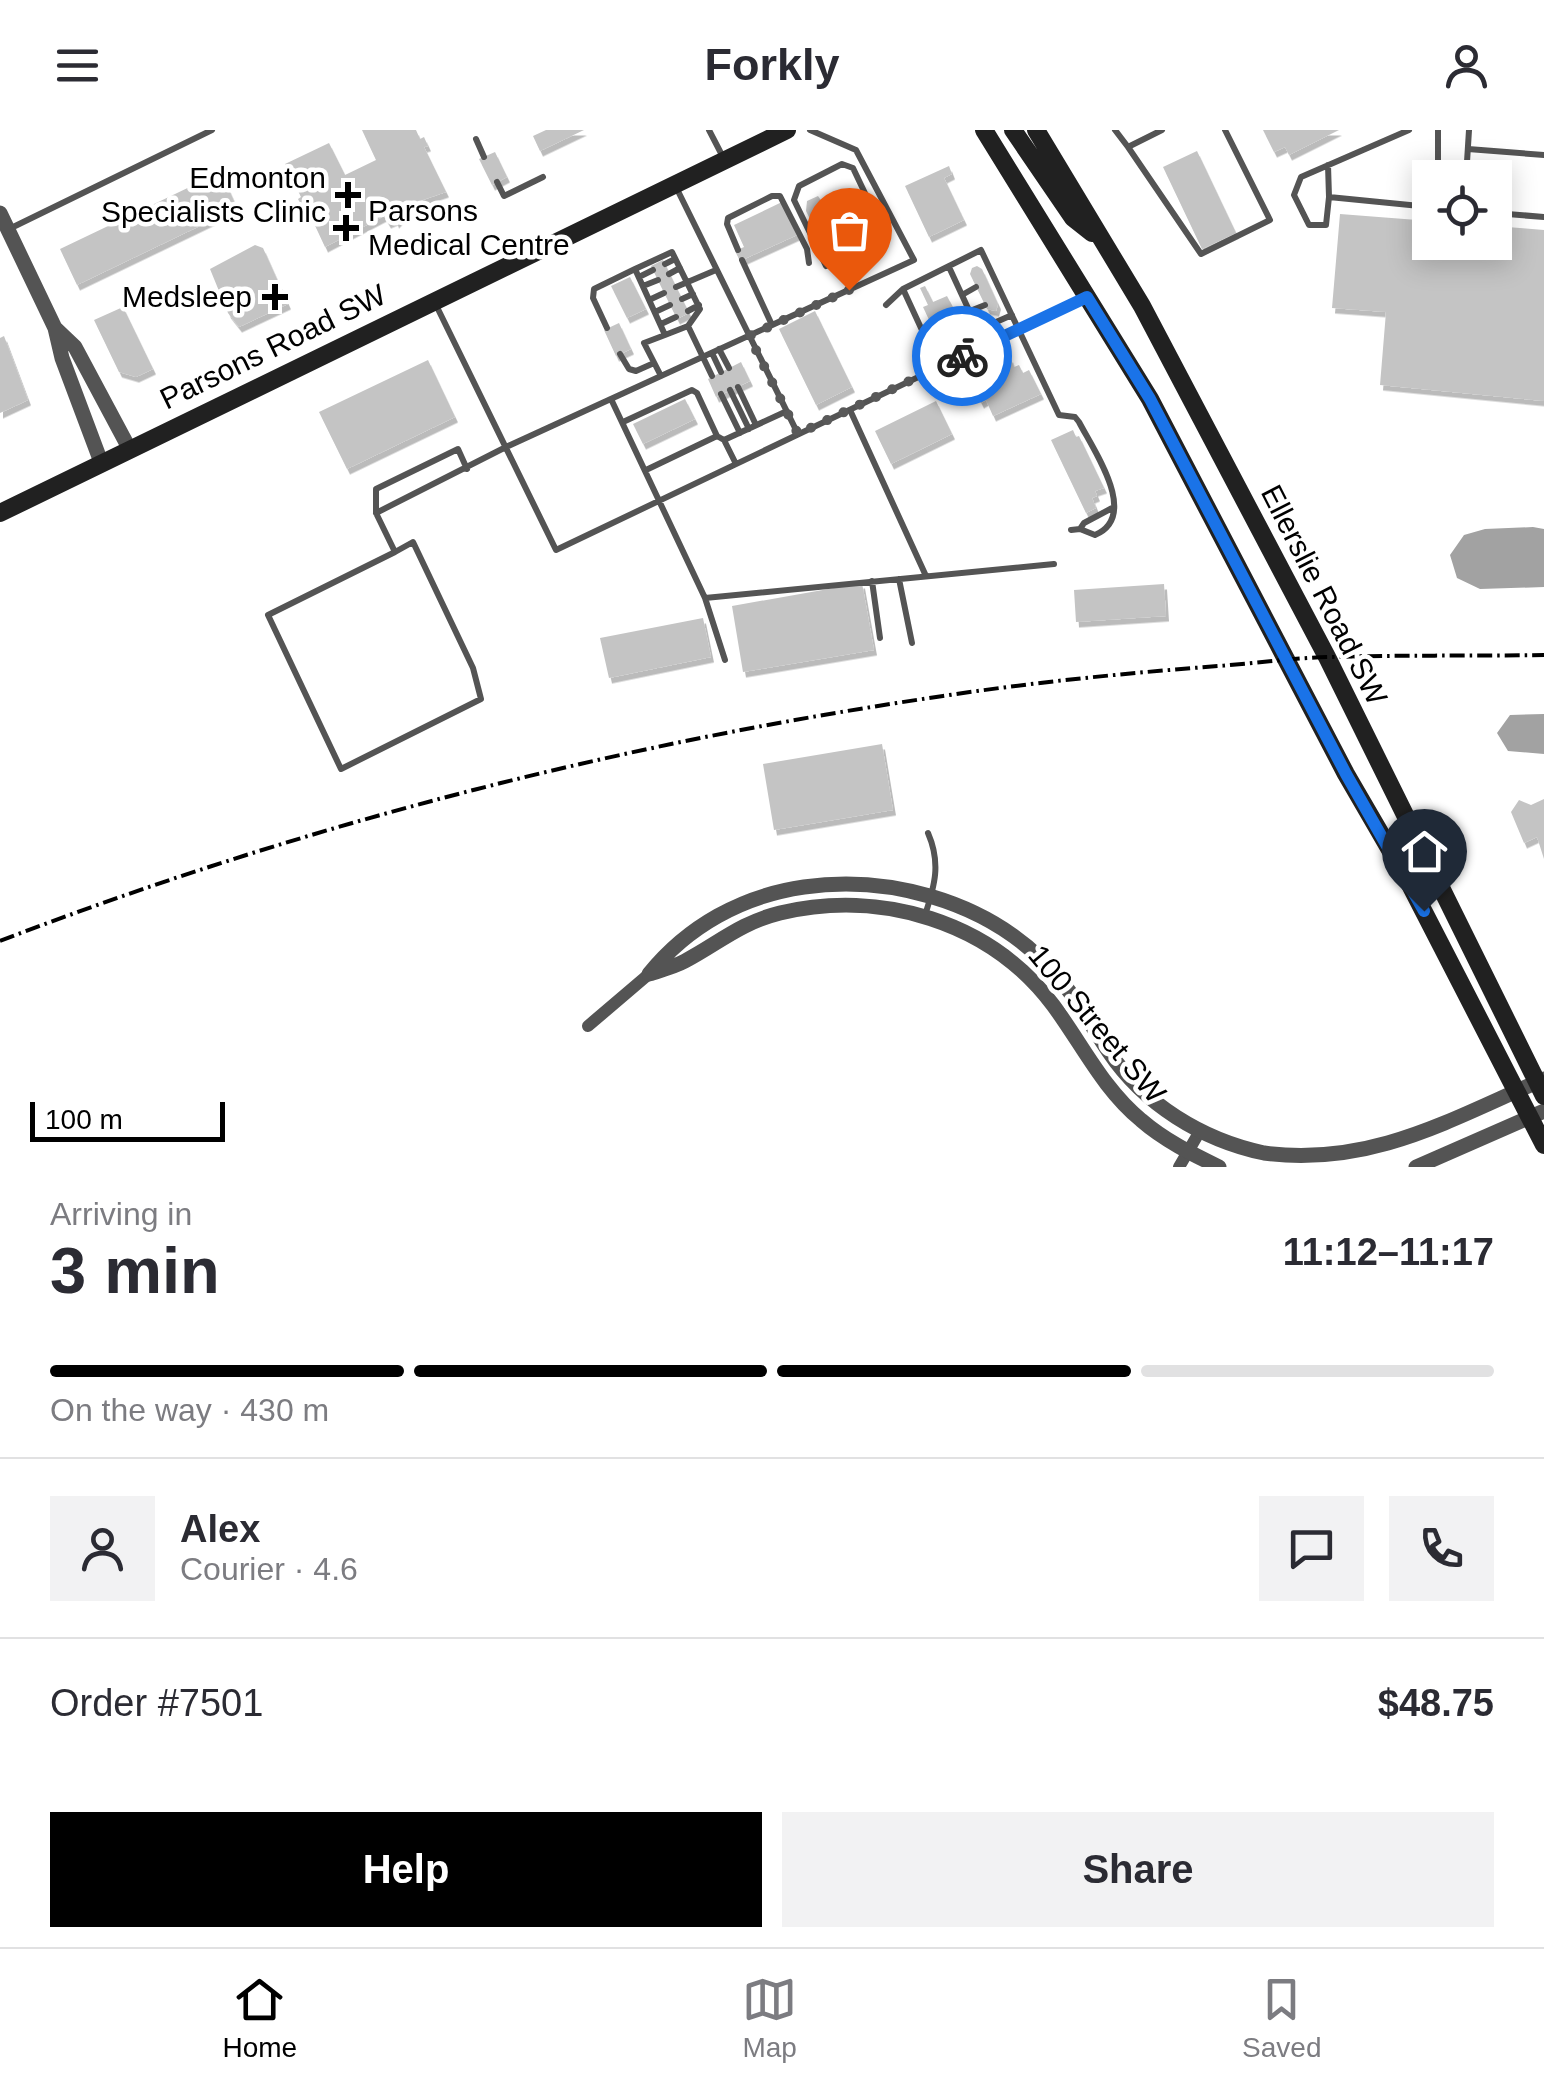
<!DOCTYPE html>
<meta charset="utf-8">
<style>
body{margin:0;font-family:Helvetica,sans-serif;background:#f2f2f3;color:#2b2b33;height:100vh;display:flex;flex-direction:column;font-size:38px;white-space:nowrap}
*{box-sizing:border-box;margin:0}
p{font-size:32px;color:#7c7c81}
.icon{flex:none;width:55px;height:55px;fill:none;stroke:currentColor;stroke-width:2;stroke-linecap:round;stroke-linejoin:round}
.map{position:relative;height:1037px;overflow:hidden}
.drawer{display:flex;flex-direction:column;background:#fff;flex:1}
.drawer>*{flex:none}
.fabs{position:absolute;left:1412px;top:30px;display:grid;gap:20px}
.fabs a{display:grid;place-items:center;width:100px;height:100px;border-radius:0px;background:#fff;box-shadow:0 5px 25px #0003;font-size:50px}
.scale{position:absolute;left:30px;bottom:25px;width:195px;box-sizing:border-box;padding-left:10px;border:5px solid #000;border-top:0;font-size:28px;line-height:35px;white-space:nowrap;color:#000;-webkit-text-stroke:8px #fff;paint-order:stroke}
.pin{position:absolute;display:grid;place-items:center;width:85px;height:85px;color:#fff;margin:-102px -42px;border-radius:50% 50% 50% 0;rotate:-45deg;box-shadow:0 0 10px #0007}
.pin .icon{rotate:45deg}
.courier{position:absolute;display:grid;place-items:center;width:100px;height:100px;margin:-50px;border:8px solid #1a73e8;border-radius:50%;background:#fff;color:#222;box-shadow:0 2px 12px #0007}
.overview em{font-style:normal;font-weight:700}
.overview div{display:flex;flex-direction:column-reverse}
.overview{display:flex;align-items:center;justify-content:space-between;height:170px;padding:0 50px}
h1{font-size:65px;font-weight:700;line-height:75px}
.bar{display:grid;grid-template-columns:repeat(4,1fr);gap:15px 10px;align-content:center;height:120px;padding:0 50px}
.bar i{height:12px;border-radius:8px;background:#e1e1e2}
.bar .on{background:#000}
.bar p{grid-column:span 4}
.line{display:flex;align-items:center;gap:25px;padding:0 50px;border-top:2px solid #e1e1e2}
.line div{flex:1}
.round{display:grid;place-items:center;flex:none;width:105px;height:105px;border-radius:0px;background:#f2f2f3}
.button{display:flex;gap:20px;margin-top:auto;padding:20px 50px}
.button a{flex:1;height:115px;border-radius:0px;background:#000;color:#fff;font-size:40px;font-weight:700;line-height:115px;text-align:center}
.button a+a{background:#f2f2f3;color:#2b2b33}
header{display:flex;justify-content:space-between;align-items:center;height:130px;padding:0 50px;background:#fff;font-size:45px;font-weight:700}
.dock{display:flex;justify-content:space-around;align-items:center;height:140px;border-top:2px solid #e1e1e2;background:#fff;font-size:28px;color:#7c7c81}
.dock a{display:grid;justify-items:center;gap:5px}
.dock .on{color:#000}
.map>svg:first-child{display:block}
.water{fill:#a2a2a2}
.building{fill:#c4c4c4;filter:url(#shadow)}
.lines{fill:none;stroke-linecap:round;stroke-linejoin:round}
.service{stroke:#545454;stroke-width:6}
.minor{stroke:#545454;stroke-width:12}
.tertiary{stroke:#545454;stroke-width:15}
.secondary{stroke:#212121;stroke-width:18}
.rail{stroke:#000;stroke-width:4;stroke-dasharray:15 5 2.5 5;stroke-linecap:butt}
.done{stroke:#595959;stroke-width:10;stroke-dasharray:0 18}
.route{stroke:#1a73e8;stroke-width:12}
.poi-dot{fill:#000;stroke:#fff;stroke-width:4}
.labels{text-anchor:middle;stroke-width:9;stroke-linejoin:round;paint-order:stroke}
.poi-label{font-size:30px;fill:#000;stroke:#fff;text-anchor:end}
.street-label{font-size:30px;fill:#000;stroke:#fff}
</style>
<header><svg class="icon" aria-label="menu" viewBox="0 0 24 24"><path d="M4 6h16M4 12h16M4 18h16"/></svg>Forkly<svg class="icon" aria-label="person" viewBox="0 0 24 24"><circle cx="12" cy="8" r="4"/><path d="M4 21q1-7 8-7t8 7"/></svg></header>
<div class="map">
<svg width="1544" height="1037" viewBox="0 0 1544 1037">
<defs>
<filter id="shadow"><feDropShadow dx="3" dy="5.5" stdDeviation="0" flood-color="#0004"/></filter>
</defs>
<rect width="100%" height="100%" fill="#fff"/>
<path class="water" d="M1533,397l11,2v58l-64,2 -23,-11 -7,-23 14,-20 21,-6z
M1544,584v40l-36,-3 -11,-18 13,-18z"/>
<path class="building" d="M362,0h54l4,9 4,-2 4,9 -4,1 22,45 -41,14 3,5 -12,12 -1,-3 -7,3 -4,-7 -59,31 -20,-43 -4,1 -3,-6 3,-2 -16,-33 44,-21 16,32 31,-15z
M546,0h38l-44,21 -7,-15z
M1263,0h76l-50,25 -4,-8 -11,5z
M1197,21l39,82 -34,16 -39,-82z
M495,22l12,25 -15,8 -13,-26z
M949,36l3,8 -8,4 20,42 -35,17 -24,-51z
M221,42l16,36 -160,77 -17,-36z
M818,66l11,16 2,-1 13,26 -20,10 -18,-36 1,-10z
M782,72l15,33 -57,26 -5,-10 9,-4 -10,-22z
M1340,84l90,7v21h65v-16l49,4v171l-164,-16 6,-73 -54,-4z
M255,115l8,3 25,56 -49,23 -11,-14 -18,-44z
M663,130l26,53 -12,6 -26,-53z
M977,136l5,3 16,35 -2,7 -9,-2 -17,-35 2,-6z
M630,147l16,32 -19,9 -16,-32z
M925,156l8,16 14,-6 18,34 -26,11 -16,-34 5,-2 -8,-17z
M123,177l30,62 -17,8 -17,-5 -25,-52z
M815,181l37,76 -36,18 -37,-76z
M619,193l12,26 -15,7 -12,-26z
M4,206l24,64 -28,13v-75z
M1010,227l4,10 5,-2 4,8 6,-3 12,24 -48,22 -7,-16 -5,3 -4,-8 6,-2 -9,-19z
M428,230l27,57 -108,52 -28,-57z
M741,232l9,19 -34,16 -8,-18z
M685,269l10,20 -52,25 -10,-20z
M936,271l16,33 -61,30 -16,-33z
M1073,300l3,7 3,-1 25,52 -9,3 2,5 -5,2 4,10 -10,5 -35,-73z
M862,453l12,67 -131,22 -11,-66z
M1164,454l2,32 -90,6 -2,-32z
M703,488l8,39 -102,21 -9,-40z
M882,614l11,66 -119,20 -11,-66z
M1544,669v60l-7,-22 -13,6 -13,-31 8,-12 12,5z"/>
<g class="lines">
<path class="service" d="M709,0l15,29
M1115,0l13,17 34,-17
M1409,0l-108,47 -7,18 15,30h17l3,-28 101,10
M476,9l8,18
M1128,17l73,107 69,-34 -45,-90
M1468,19l76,6
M1328,35l1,32
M1438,48v-48
M1466,48l3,-48
M497,52l7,14 39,-19
M675,55l123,249
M1495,83l49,4
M9,99l203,-99
M738,120l-11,-26 1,-6 44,-22h8l27,53 2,14
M742,130l30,65
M665,134l10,-5
M826,136l-32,-66 5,-14 43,-22 11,4 19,40 -1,15 6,15
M949,137l36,78
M669,144l11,-6
M639,147l14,-7
M643,156l15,-6
M676,157l40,-17
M903,159l36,78
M962,165l14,-8
M682,169l11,-5
M649,170l15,-7
M436,175l120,245 528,-252
M886,175l17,-16 78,-39 78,165 16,2 4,5c15,29 61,94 16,113l-15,-6 -9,1
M688,181l11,-6
M970,181l15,-6
M655,182l15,-7
M661,194l15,-7
M607,198l-14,-30 1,-9 41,-20
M978,200l34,-15
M665,205l23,-9
M719,219l10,19
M712,223l9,19
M620,224l9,15 7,2 18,-8
M661,246l-17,-33 21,-8 -30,-66 37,-17 28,57 -12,17 24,50
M738,257l18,38
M730,260l19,39
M721,264l19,39
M611,269l94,199 20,62
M850,280l76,166
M623,292l69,-32 5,3 20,43 7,4
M736,334l-12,-24 63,-29
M467,339l-9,-20 -82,40v24l130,-66 408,-187 -58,-110 -46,-20
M646,340l71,-34
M376,383l19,39 -127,63 73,154 140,-70 -8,-31 -60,-126 -18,10
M1080,399l4,-6 30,-16
M899,449l13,64
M872,451l8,57
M705,468l349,-34
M925,785c10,-30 16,-52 3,-82"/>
<path class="minor" d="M588,896l61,-52
M1179,1037l21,-36"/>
<path class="tertiary" d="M0,83l55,115 7,30 39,104
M55,198l20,19 54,101
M649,844c39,-48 93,-78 155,-87 83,-12 177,13 238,73 28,26 46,61 67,92 35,52 93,88 155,101 107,14 187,-34 280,-74
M649,844c12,-4 25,-7 36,-13 34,-18 55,-38 95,-48 100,-24 210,8 273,92 29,39 50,84 88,115 23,20 51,34 78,47
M1416,1037l128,-56"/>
<path class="secondary" d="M984,0l166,269 196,375 61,105 137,266
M1013,0l60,88 19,15
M1036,0l106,176 185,351 217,439
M0,383l787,-383"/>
<path class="rail" d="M0,811c305,-117 620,-198 943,-245 92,-14 184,-23 276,-30 37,-3 74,-8 111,-9 71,-2 143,-1 214,-2"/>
</g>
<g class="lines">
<path class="done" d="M849,160l-100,46 49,98 164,-78"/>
<path class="route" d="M962,226l125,-59 63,102 196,375 78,137"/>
</g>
<g class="poi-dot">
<path d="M343 50h10v10h10v10h-10v10h-10v-10h-10v-10h10z"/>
<path d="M341 83h10v10h10v10h-10v10h-10v-10h-10v-10h10z"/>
<path d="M270 152h10v10h10v10h-10v10h-10v-10h-10v-10h10z"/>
</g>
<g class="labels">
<g class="poi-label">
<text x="326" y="58">Edmonton<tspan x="326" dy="34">Specialists Clinic</tspan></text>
<text x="368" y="91" text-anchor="start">Parsons<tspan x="368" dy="34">Medical Centre</tspan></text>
<text x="252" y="177">Medsleep</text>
</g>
<g class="street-label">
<text transform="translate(273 217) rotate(-26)" y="10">Parsons Road SW</text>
<text transform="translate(1324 465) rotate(63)" y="10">Ellerslie Road SW</text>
<text transform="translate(1097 894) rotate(50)" y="10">100 Street SW</text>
</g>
</g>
</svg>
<div class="fabs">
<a><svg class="icon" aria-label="locate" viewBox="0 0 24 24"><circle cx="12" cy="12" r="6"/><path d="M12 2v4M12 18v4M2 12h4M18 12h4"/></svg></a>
</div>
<div class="scale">100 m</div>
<div class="pin" style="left:849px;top:160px;background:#ea580c"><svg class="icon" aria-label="bag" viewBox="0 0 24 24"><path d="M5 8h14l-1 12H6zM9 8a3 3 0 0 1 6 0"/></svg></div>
<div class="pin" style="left:1424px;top:781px;background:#1f2937"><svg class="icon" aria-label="home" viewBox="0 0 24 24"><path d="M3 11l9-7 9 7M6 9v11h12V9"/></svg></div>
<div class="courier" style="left:962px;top:226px"><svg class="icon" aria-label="bike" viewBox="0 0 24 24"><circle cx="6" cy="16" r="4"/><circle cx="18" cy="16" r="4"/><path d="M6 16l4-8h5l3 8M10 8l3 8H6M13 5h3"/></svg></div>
</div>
<section class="drawer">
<div class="overview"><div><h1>3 min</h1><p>Arriving in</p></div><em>11:12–11:17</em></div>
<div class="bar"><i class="on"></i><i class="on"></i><i class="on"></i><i></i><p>On the way · 430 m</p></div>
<div class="line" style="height:180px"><a class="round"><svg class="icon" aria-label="person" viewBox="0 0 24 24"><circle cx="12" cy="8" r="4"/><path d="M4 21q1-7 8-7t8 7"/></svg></a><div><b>Alex</b><p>Courier · 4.6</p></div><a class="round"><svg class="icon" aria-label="chat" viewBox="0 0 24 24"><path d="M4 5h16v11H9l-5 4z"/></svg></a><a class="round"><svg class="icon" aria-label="phone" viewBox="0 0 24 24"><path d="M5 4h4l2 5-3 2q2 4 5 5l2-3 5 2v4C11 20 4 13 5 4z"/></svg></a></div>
<div class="line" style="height:130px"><div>Order #7501</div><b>$48.75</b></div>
<div class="button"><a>Help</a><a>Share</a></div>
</section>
<nav class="dock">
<a class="on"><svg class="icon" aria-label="home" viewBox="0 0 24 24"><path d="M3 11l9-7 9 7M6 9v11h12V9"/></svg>Home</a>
<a><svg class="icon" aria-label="map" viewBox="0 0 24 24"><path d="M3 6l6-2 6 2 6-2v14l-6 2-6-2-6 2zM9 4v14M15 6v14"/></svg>Map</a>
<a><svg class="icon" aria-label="saved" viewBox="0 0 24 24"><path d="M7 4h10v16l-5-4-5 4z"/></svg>Saved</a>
</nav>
